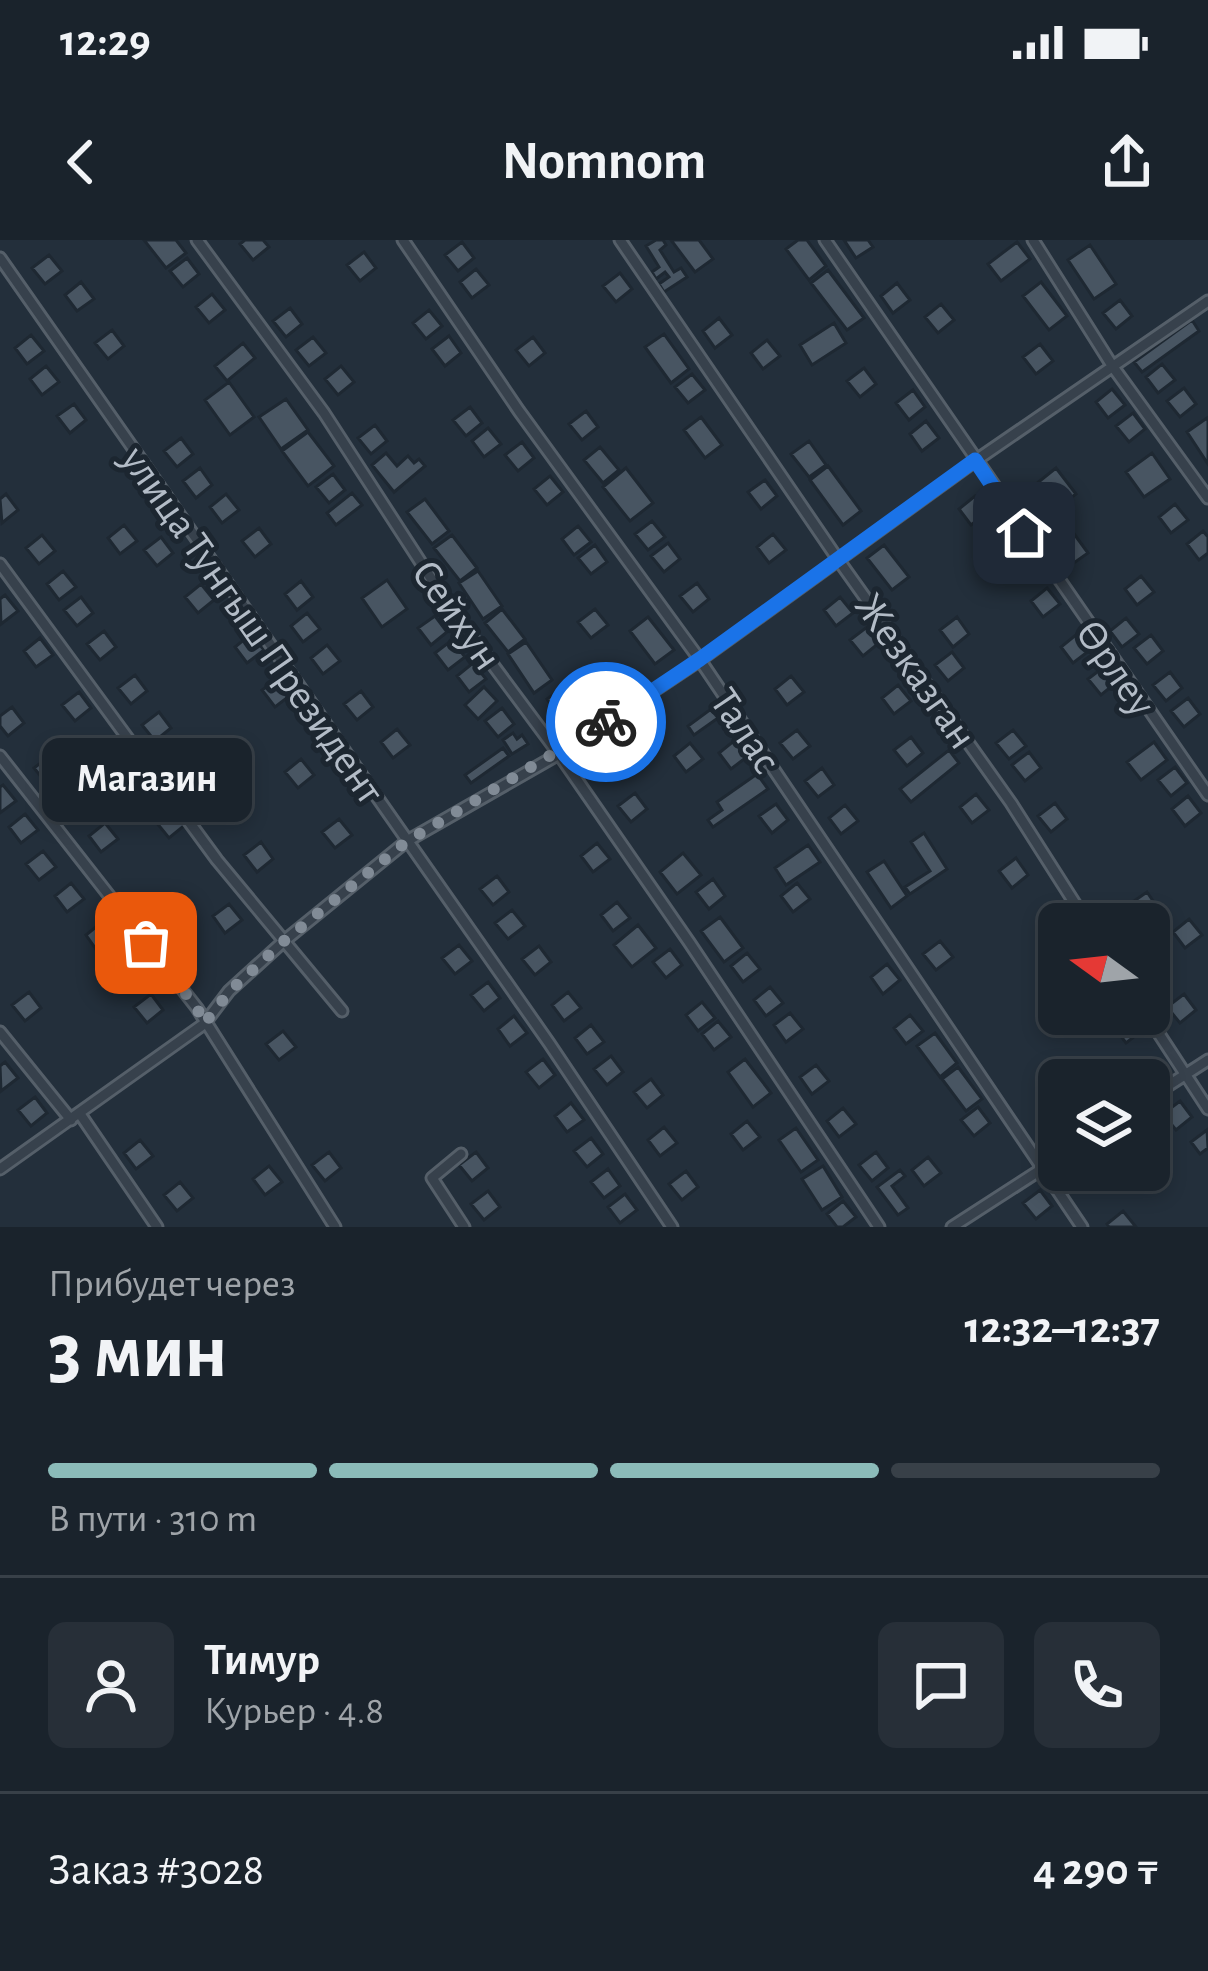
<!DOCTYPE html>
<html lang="ru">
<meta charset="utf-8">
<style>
body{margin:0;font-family:"Alegreya Sans",sans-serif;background:#272f38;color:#f1f3f6;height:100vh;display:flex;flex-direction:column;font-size:45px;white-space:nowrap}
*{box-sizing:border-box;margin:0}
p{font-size:39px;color:#9fa4a9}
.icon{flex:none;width:66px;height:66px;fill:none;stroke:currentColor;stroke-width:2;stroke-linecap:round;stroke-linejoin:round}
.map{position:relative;height:987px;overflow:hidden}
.details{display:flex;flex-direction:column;background:#1a232c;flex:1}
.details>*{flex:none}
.needle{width:78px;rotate:285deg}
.fabs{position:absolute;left:1038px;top:663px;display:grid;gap:24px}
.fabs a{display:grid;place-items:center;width:132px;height:132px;border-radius:18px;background:#1a232c;box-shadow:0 6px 18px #0003,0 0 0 3px #384048;font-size:60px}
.pin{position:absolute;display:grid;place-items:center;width:102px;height:102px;color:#fff;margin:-51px;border-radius:24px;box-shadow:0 6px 18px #0006}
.courier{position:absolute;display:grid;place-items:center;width:120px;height:120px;margin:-60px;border:9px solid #1a73e8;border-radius:50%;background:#fff;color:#222;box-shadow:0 3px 15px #0007}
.bubble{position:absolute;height:84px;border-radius:18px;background:#1a232c;box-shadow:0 6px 18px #0003,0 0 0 3px #384048;font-size:39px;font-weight:700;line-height:84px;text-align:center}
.overview em{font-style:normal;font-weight:700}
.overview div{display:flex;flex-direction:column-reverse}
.overview{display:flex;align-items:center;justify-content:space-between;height:204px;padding:0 48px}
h1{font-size:78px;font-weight:700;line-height:90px}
.bar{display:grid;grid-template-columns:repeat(4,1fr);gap:18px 12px;align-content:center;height:144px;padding:0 48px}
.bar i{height:15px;border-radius:9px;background:#384048}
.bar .active{background:#8bbbb9}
.bar p{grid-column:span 4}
.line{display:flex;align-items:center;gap:30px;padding:0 48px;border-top:3px solid #384048}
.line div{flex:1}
.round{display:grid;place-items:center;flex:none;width:126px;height:126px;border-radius:18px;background:#272f38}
.status{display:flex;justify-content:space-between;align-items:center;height:84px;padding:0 60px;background:#1a232c;direction:ltr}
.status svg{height:33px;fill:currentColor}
header{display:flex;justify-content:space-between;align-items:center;height:156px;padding:0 48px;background:#1a232c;font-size:54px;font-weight:700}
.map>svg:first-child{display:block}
.building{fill:#485562;stroke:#1e2832;stroke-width:3}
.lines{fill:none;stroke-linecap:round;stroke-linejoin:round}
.minor-casing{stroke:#555f69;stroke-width:15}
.minor{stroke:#37414c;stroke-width:9}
.done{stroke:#818b96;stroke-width:12;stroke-dasharray:0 21.6}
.route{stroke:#1a73e8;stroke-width:15}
.labels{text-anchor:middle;stroke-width:10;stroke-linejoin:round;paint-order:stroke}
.street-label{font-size:42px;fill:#b3bcc7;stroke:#1c2630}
</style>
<div class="status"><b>12:29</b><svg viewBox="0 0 49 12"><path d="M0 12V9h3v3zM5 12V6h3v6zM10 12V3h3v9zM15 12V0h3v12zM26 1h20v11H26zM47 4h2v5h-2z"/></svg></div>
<header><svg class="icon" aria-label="back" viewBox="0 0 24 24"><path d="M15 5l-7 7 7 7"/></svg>Nomnom<svg class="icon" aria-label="share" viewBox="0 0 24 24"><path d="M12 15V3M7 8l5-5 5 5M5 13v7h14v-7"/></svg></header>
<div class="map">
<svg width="1208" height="987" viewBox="0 0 1208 987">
<rect width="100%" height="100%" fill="#232f3b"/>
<path class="building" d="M144,0h32l10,13 -20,15z
M245,0h18l6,7 -16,13 -13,-16z
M656,0h7l3,5 -6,5 14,22 7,-4 6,9 -23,15 -5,-8 10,-7 -4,-5 -9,7 -4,-7 7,-5 -13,-21z
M671,0h28l14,19 -18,13z
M798,0h9l19,26 -17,14 -23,-31z
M844,0h24l5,7 -17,11z
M462,2l12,16 -16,13 -13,-16z
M1017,2l13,17 -29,22 -13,-17z
M1090,5l26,39 -22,15 -26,-39z
M364,12l12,16 -16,13 -13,-16z
M49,15l13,16 -17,13 -13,-16z
M187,18l12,16 -16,13 -13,-16z
M476,29l13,16 -17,13 -12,-16z
M828,30l36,48 -17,12 -36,-47z
M620,33l12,16 -16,13 -13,-16z
M81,42l13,17 -17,12 -12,-16z
M1041,42l26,34 -18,14 -26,-34z
M897,43l13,17 -17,13 -12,-17z
M212,54l13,16 -16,13 -13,-16z
M1120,60l12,16 -16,13 -13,-16z
M941,64l13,16 -16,13 -13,-16z
M290,68l12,16 -16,13 -13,-16z
M429,70l13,16 -16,13 -13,-16z
M719,78l13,17 -17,13 -12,-17z
M1192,80l7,11 -57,41 -8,-10z
M834,83l12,20 -34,22 -12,-20z
M112,90l12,16 -16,13 -13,-16z
M664,94l25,35 -18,14 -26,-36z
M31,95l13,16 -17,13 -12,-16z
M449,96l12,17 -16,13 -13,-17z
M313,97l13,16 -17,13 -13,-16z
M533,97l12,16 -16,13 -13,-16z
M767,100l13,16 -17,13 -12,-16z
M243,103l12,15 -28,23 -12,-15z
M1040,104l13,17 -17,13 -13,-17z
M1162,124l13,16 -17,13 -12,-16z
M46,126l13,16 -17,13 -12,-16z
M341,126l13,16 -16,13 -13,-16z
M864,128l12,16 -16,13 -13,-16z
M692,134l13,16 -17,13 -13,-16z
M229,142l25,35 -24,18 -25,-35z
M1184,148l12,16 -16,13 -13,-16z
M1112,149l13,16 -17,13 -12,-16z
M913,150l12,17 -16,13 -13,-17z
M286,159l22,31 -27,19 -22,-32z
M74,164l12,16 -16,13 -13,-17z
M470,167l12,16 -16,13 -13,-16z
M586,171l12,16 -16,13 -13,-16z
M1133,173l12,16 -16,13 -13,-16z
M701,177l21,28 -17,13 -21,-28z
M1207,178l1,2v44l-21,-32z
M926,181l13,17 -17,13 -12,-17z
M375,185l12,16 -16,13 -13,-16z
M488,188l13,16 -17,13 -12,-16z
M308,192l26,34 -26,20 -26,-35z
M181,198l12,16 -16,13 -13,-16z
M809,201l17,24 -17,12 -18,-23z
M522,202l12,16 -16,13 -13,-16z
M600,207l19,23 -16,13 -19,-23z
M386,213l11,13 11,-10 6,7 5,-4 6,7 -31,26 -22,-27z
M1152,213l18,26 -26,18 -18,-25z
M828,226l33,45 -18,14 -33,-45z
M200,228l12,17 -16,13 -13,-17z
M626,228l27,35 -23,18 -27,-34z
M1056,228l20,26 -20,15 -20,-25z
M333,234l12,16 -16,13 -13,-16z
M550,236l13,16 -16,13 -13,-16z
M765,240l12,16 -16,13 -13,-17z
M352,253l10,12 -26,20 -9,-12z
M6,254l12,16 -16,13 -2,-24z
M226,254l13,16 -17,13 -12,-16z
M975,256l13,16 -17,13 -12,-16z
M425,259l24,32 -17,13 -25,-32z
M1175,264l13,16 -17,13 -12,-16z
M1064,280l24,33 -17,12 -24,-32z
M652,281l13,16 -17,13 -13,-16z
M124,285l13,16 -17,13 -12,-16z
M578,286l13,16 -17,13 -12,-16z
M259,288l12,16 -16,13 -13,-16z
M1203,291l5,6v16l-9,7 -12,-16z
M1011,292l13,16 -16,13 -13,-16z
M773,294l13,16 -17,13 -12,-16z
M42,295l13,16 -16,13 -13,-16z
M452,295l25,33 -17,13 -26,-33z
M161,297l12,16 -16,13 -13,-16z
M668,303l12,16 -16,13 -13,-16z
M595,305l12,17 -16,12 -13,-16z
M884,305l25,32 -17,13 -25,-32z
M63,331l13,16 -17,13 -12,-16z
M478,331l24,35 -19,13 -24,-36z
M1141,336l13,16 -17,13 -12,-16z
M387,340l20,29 -25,18 -20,-29z
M301,341l12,16 -16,13 -12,-16z
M697,343l12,16 -16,13 -13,-16z
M201,344l13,16 -16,13 -13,-16z
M1047,348l13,16 -17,13 -12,-16z
M5,355l13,16 -17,13 -1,-25z
M81,357l12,16 -16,13 -13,-16z
M840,357l13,16 -17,13 -12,-16z
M502,369l23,30 -17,13 -23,-29z
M595,369l13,16 -17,13 -13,-16z
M307,373l13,16 -17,13 -12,-16z
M435,376l12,16 -16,13 -13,-17z
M648,377l26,33 -19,14 -25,-33z
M957,377l12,17 -16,13 -13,-17z
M1126,378l13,16 -17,13 -12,-16z
M867,387l12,16 -16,13 -13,-16z
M104,391l12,16 -16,13 -13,-16z
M251,394l13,16 -17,13 -12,-16z
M1077,394l13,16 -17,13 -12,-16z
M1151,395l12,16 -16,13 -13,-16z
M40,398l13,17 -17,12 -12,-16z
M452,400l13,17 -17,13 -13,-17z
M526,402l26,38 -18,13 -26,-39z
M327,405l13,16 -17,13 -12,-16z
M952,412l12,16 -16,13 -13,-16z
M473,423l13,16 -17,13 -12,-16z
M1105,426l12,16 -16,13 -13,-16z
M1170,432l12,16 -16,13 -13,-16z
M135,435l12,16 -16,13 -13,-16z
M791,436l13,16 -17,13 -12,-16z
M279,438l13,16 -17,13 -13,-17z
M898,445l13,16 -17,13 -12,-16z
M484,447l13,14 -19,18 -13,-14z
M563,447l13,16 -17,13 -12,-17z
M361,451l12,16 -16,13 -13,-16z
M79,452l12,16 -16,13 -13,-16z
M1188,458l12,16 -16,13 -13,-16z
M12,467l12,16 -16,13 -8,-10v-10z
M502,468l12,16 -16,13 -13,-16z
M711,469l7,9 -24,17 -6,-9z
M159,472l12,16 -16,13 -13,-16z
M397,489l13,16 -17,13 -12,-16z
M797,490l13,16 -17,13 -13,-16z
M1013,490l13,16 -17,13 -13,-16z
M513,493l4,6 5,-4 6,9 -16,10 -9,-14z
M911,497l12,16 -16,13 -13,-16z
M735,500l13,16 -17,13 -12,-16z
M1154,502l13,18 -26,20 -14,-18z
M690,503l13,16 -17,13 -12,-16z
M598,504l12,16 -17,13 -12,-16z
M503,508l6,8 -38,27 -6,-8z
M191,509l12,16 -16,13 -13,-16z
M949,510l10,13 -48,39 -11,-13z
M1029,512l12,16 -16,13 -13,-16z
M51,515l12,16 -16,13 -13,-16z
M128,516l12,16 -16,13 -13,-16z
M301,519l13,16 -16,13 -13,-16z
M1175,527l12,16 -16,13 -13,-16z
M822,528l12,17 -16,12 -13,-16z
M210,533l13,16 -17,13 -13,-16z
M757,534l11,15 -55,38 -5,-7 14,-10 -5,-8z
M3,545l13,16 -16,12v-26z
M635,553l12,16 -16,13 -13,-16z
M976,554l13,16 -17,13 -12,-16z
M1188,556l13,17 -16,13 -13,-17z
M1055,563l12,16 -16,13 -13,-16z
M776,564l12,16 -16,13 -13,-17z
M845,565l13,16 -17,13 -12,-16z
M173,569l12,16 -16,13 -13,-16z
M25,574l13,16 -17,13 -12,-16z
M339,579l13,16 -17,13 -13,-16z
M105,583l13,16 -17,13 -12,-16z
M924,593l23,36 -37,25 -5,-7 25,-16 -19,-29z
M261,602l12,17 -16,13 -13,-17z
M597,603l13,16 -17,13 -12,-16z
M808,605l12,17 -34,23 -11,-17z
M43,611l13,16 -17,13 -13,-16z
M683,613l18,22 -24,19 -17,-22z
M1016,618l12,17 -16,13 -13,-17z
M884,621l23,35 -16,12 -24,-36z
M497,636l12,16 -16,13 -13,-16z
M713,639l12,17 -16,13 -13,-17z
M71,643l13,16 -17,13 -12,-16z
M797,643l13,16 -17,13 -12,-16z
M1147,652l19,28 -17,12v-8h-14l-11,-16z
M617,662l13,16 -17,13 -12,-16z
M229,664l13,16 -17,13 -12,-17z
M512,670l13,16 -17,13 -13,-16z
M720,677l23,31 -19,14 -23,-31z
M1189,679l13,16 -17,13 -12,-16z
M102,682l13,17 -17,13 -12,-17z
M176,684l13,16 -17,13 -12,-16z
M638,685l18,23 -24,19 -18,-22z
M940,701l13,16 -17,13 -13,-16z
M127,702l12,16 -16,13 -13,-16z
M459,705l13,16 -17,13 -13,-16z
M539,706l12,16 -16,13 -13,-16z
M670,709l12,16 -16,13 -13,-16z
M747,713l13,16 -17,13 -12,-16z
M887,724l13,16 -17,14 -12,-17z
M488,742l12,16 -16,13 -13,-16z
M770,747l13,16 -17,13 -12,-16z
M29,752l12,16 -16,13 -13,-16z
M568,752l13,16 -17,13 -12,-16z
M151,754l12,16 -16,13 -13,-16z
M1184,754l12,16 -16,13 -13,-16z
M702,762l13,16 -17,13 -12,-16z
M790,773l13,16 -17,13 -12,-17z
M1130,774l13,16 -17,13 -12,-16z
M910,775l13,16 -17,13 -12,-16z
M514,776l13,17 -17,13 -12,-17z
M718,781l13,16 -17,13 -12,-16z
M591,785l13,17 -17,12 -12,-16z
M283,791l13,16 -17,13 -13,-16z
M935,793l22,30 -17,14 -23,-31z
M611,816l12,16 -16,13 -13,-16z
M543,819l12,16 -16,13 -13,-16z
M745,819l26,34 -18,14 -25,-35z
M5,822l13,16 -17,13 -1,-25z
M816,825l13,16 -17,13 -12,-17z
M958,827l24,32 -16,12 -24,-32z
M651,839l12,16 -16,13 -13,-16z
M35,857l12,16 -16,13 -13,-16z
M1180,861l12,16 -16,13 -13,-16z
M571,863l13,17 -17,12 -12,-16z
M978,867l12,16 -16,13 -13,-16z
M843,868l13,16 -17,13 -12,-16z
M747,881l13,16 -17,13 -12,-16z
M664,887l13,16 -17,13 -12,-16z
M796,888l22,32 -17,12 -22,-32z
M1207,890l1,18 -8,6 -9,-12z
M591,898l12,16 -16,13 -13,-16z
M140,900l13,16 -17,13 -12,-16z
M329,912l12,16 -16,13 -13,-16z
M476,912l12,16 -16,13 -13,-16z
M876,912l12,16 -16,13 -13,-16z
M928,917l13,16 -17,13 -12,-16z
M269,926l13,16 -17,13 -12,-16z
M823,926l19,31 -20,13 -20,-31z
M608,929l12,17 -16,12 -13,-16z
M900,930l5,6 -13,10 16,22 -10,7 -21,-28z
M1071,930h20l5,6 -17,13 -12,-16z
M686,931l12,16 -16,13 -13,-16z
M180,942l13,16 -16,13 -13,-16z
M1040,950l12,16 -16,13 -13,-16z
M488,951l12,16 -16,13 -13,-16z
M625,954l12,16 -17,13 -12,-16z
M843,961l13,16 -13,10h-6l-10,-13z
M1123,971l13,16h-27l-2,-3z"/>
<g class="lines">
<g class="minor-casing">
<path id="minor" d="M197,0l127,173 123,190 112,151 130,188 190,285
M403,0l116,171 181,249 382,567
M620,0l217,318 174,245 77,121
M825,0l383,555
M1033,0l80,127 95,131
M0,18l549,785 123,184
M0,324l217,296 125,151
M0,516l197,252 138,219
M1146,774l62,95
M0,792l71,88
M1149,858l59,-38
M80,874l77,113
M461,914l-29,24 32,49
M0,929l204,-145 25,-33 55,-50 123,-100 152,-87 141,-94 275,-199 233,-160
M952,987l107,-69"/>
</g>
<use href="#minor" class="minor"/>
</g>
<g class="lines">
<path class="done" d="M146,703l51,65 7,16 26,-33 54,-50 122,-99 200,-120"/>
<path class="route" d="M606,482l94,-63 275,-199 49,73"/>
</g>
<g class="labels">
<g class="street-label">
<text transform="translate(458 374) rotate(55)" y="15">Сейхун</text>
<text transform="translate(254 384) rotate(55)" y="15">улица Тунгыш Президент</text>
<text transform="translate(1117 427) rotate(55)" y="15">Өрлеу</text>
<text transform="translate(917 430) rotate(55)" y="15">Жезказган</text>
<text transform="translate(747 490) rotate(56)" y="15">Талас</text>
</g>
</g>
</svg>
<div class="fabs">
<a><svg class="needle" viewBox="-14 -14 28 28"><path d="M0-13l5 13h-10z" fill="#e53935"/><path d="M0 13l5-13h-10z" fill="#9fa4a9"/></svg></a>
<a><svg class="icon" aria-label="layers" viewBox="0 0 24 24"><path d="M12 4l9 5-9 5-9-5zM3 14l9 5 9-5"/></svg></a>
</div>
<div class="pin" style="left:146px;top:703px;background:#ea580c"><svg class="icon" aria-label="bag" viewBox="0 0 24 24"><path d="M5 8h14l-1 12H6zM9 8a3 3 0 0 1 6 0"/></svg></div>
<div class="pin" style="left:1024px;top:293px;background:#1f2937"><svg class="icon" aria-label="home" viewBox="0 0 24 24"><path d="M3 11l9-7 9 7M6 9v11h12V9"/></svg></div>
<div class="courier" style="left:606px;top:482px"><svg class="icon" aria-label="bike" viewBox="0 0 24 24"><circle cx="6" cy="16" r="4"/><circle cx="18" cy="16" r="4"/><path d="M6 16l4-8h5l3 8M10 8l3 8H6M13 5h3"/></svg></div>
<div class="bubble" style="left:42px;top:498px;width:210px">Магазин</div>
</div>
<section class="details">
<div class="overview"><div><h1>3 мин</h1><p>Прибудет через</p></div><em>12:32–12:37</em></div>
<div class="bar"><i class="active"></i><i class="active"></i><i class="active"></i><i></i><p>В пути · 310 m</p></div>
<div class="line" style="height:216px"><a class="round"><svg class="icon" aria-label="person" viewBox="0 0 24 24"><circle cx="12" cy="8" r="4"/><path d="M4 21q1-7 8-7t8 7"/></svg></a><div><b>Тимур</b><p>Курьер · 4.8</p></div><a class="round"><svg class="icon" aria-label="chat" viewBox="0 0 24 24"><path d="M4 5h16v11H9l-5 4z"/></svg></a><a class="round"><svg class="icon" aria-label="phone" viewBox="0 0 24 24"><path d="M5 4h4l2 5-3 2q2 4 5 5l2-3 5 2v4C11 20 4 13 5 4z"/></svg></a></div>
<div class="line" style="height:156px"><div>Заказ #3028</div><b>4 290 ₸</b></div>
</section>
